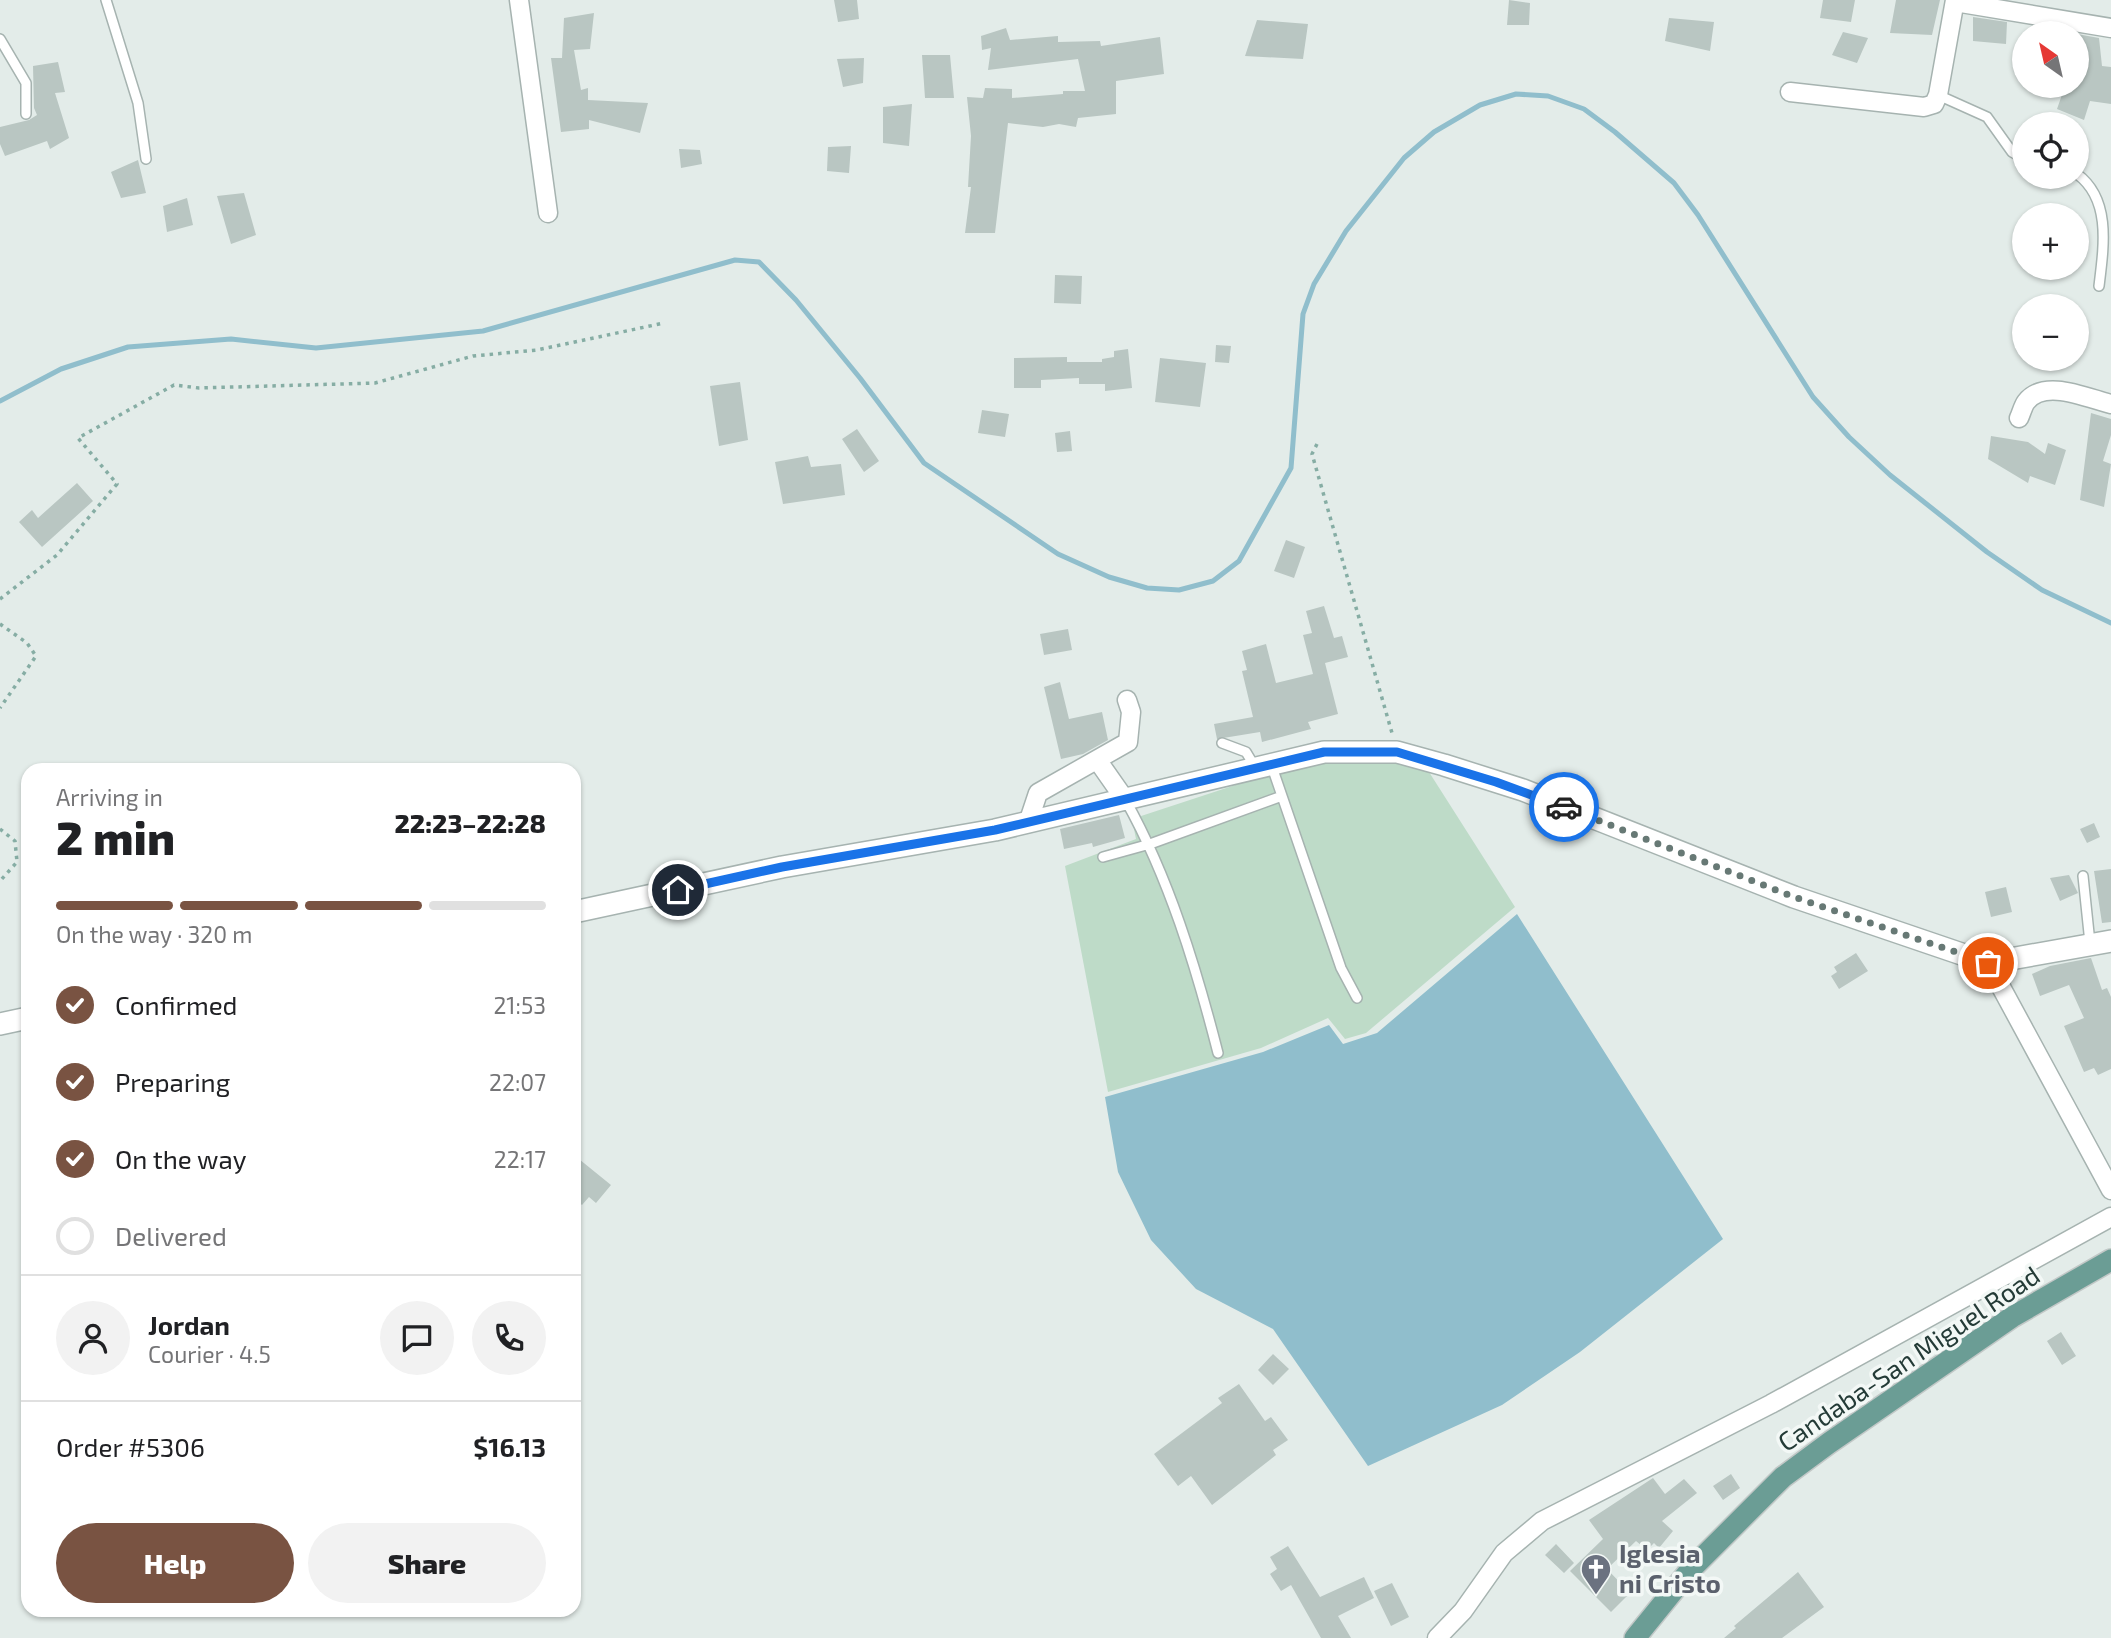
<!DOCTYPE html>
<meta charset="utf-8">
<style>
body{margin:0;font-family:"Exo 2",sans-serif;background:#f2f2f2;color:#202124;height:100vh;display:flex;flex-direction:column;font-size:26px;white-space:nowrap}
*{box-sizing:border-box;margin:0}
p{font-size:23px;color:#757577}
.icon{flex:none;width:38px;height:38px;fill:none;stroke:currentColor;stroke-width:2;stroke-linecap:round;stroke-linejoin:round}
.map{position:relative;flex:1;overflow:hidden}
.drawer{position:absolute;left:21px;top:763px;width:560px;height:854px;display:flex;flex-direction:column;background:#fff;border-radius:21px;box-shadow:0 2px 5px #0004}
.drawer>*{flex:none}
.needle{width:46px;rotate:326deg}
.buttons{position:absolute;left:2012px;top:21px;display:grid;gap:14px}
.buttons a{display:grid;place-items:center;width:77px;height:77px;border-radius:50%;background:#fff;box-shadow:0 2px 5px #0004;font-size:35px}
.pin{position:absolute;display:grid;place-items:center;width:60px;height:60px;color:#fff;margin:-30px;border:4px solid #fff;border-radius:50%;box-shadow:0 2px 7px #0007}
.courier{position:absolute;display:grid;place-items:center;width:70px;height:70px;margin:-35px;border:5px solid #1a73e8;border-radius:50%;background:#fff;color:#222;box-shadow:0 2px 9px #0007}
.overview em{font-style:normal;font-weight:800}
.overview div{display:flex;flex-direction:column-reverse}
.overview{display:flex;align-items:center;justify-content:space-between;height:119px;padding:0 35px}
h1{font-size:46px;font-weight:800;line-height:52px}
.bar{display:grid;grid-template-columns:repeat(4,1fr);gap:10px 7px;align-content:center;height:84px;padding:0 35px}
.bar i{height:9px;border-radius:5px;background:#e0e0e0}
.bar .selected{background:#795342}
.bar p{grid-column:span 4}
.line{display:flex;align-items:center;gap:18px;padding:0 35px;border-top:2px solid #e0e0e0}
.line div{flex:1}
.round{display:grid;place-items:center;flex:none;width:74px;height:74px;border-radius:37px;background:#f2f2f2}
ol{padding:0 35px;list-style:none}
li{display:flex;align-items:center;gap:21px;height:77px}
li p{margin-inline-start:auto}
li .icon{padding:7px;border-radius:50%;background:#795342;color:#fff;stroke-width:4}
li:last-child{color:#757577}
li i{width:38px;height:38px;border:4px solid #e0e0e0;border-radius:50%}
.button{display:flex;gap:14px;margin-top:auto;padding:14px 35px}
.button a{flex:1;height:80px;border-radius:42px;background:#795342;color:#fff;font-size:28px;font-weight:800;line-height:80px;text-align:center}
.button a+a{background:#f2f2f2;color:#202124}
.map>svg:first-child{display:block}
.green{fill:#bedbc8}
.water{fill:#90becc}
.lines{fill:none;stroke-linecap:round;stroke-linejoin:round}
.stream{stroke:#90becc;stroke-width:5}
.building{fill:#b9c6c2}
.service-casing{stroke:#a6b3b0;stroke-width:12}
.minor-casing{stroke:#a6b3b0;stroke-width:21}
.tertiary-casing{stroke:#a6b3b0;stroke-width:24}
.primary-casing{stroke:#c2c8c7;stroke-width:24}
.path{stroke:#86ada4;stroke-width:3.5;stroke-dasharray:3.5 5;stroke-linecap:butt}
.service{stroke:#fff;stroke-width:9}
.minor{stroke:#fff;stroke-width:18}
.tertiary{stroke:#fff;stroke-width:21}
.primary{stroke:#6b9d95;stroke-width:21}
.done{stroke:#677975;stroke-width:7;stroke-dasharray:0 12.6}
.route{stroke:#1a73e8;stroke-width:9}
.labels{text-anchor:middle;stroke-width:7;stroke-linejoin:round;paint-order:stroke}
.street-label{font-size:26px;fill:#243b37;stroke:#f3f8f6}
.worship-label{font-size:26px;font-weight:bold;fill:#5b616d;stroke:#f3f8f6;text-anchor:start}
</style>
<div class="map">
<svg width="2111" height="1638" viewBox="0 0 2111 1638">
<rect width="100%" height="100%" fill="#e3ece9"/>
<path class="green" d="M1335,758l87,3 93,146 -149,126 -21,6 -17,-21 -67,30 -153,44 -43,-226 71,-27 -4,-20 158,-52z"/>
<path class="water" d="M1517,914l206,325 -143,113 -78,53 -134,61 -95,-137 -77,-40 -45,-49 -33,-68 -13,-75 158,-45 66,-27 14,19 34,-11z"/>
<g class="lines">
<path class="stream" d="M0,401l61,-32 67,-22 103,-8 85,9 167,-17 252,-71 24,2 37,38 64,78 64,85 134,91 51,23 38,11 32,2 34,-9 26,-20 52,-93 12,-154 11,-30 32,-53 58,-73 30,-26 46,-27 36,-11 32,2 36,13 31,23 59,51 24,32 115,182 36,40 41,38 97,77 55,38 69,33"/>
</g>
<path class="building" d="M834,0h23l2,19 -21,3z
M1509,0l21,3 -1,22h-22z
M1823,0h32l-4,22 -31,-4z
M1896,0h44l-8,35 -42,-2z
M594,13l-4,36 -16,1 7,40 7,-2v12l60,3 -8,30 -51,-13v9l-28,3 -10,-74h11l2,-40z
M1973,17l34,5 -1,22 -33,-3z
M1669,18l45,4 -4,29 -45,-10z
M1257,20l51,4 -5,35 -58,-3z
M1006,28l4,12 48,-4v6l42,-1 1,5 59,-9 4,37 -48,7v33l-38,4 -2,9 -17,-3 -16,3 -35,-4 -13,110h-30l6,-46h-3l3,-51 -4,-39 16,1 2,-10 27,1v9l51,-4v-3h22l-7,-32 -90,11 3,-22 -9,2 -1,-14z
M1843,32l25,6 -11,25 -25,-8z
M2077,34l22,4 3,28 9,1v37l-21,-3 -6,19 -27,-11 8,-23h12z
M922,55h28l4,43h-29z
M864,58l-1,25 -20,4 -6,-28z
M58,62l7,30 -10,1 14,45 -19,11 -3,-8 -42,15 -5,-12v-17l29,-7 8,-5 -3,-7 -1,-42z
M912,104l-3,42 -26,-3v-36z
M851,146l-2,27 -22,-2 1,-24z
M679,149l21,1 2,14 -21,4z
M138,160l8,33 -25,5 -10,-26z
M244,193l12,42 -25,9 -14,-48z
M187,198l6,27 -26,7 -4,-26z
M1055,275l27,1 -1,28 -27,-1z
M1216,345l15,1 -2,17 -14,-1z
M1128,349l4,39 -27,3v-7h-26v-6l-38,2v8h-27v-30l53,-1v5h35v-3l12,-2v-6z
M1160,358l46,5 -6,44 -45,-5z
M740,382l8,58 -29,6 -9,-60z
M982,410l27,4 -4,23 -27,-4z
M2091,413l20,6v16l-8,26 8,3 -7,43 -24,-7z
M857,429l22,32 -15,11 -22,-33z
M1070,431l2,20 -15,1 -2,-19z
M1991,436l37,6 17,12 3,-11 18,7 -11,35 -25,-9 -2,7 -40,-24z
M808,456l3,11 30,-3 4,31 -62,9 -8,-42z
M77,483l16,18 -51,46 -23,-25 13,-12 6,8z
M1286,540l19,7 -11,31 -20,-7z
M1324,606l10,32 8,-2 6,21 -23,6 13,51 -30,8 3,7 -49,13 -2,-10 -43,7 -3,-15 39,-7 -11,-46 5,-1 -5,-19 24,-7 10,39 37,-9 -10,-39 9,-2 -6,-22z
M1068,629l4,21 -28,5 -4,-21z
M1060,682l9,37 33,-7 6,28 -25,14 -22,5 -17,-72z
M1119,815l6,23 -32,9 -1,-4 -28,6 -4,-20z
M2094,823l6,14 -13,6 -7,-14z
M2111,869v53l-9,1 -8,-52z
M2069,875l9,18 -18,8 -10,-23z
M2006,887l6,25 -21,5 -6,-25z
M1856,953l12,18 -29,18 -8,-13 6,-4 -3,-5z
M2091,958l11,32 5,-2 4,9v72l-13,6 -4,-7 -10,4 -20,-46 20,-8 -15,-33 -29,11 -8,-22 18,-8z
M574,1155l37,30 -15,18 -7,-6 -7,8 -8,-7z
M2061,1332l15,24 -14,9 -15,-24z
M1273,1354l16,15 -16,16 -15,-15z
M1239,1384l26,37 6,-4 17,23 -15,10 3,5 -64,50 -21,-29 -13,10 -24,-32 68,-51 -4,-5z
M1731,1474l9,14 -17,12 -10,-14z
M1653,1478l12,16 19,-15 13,14 -35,28 11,10 -14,17 -5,-5 -7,7 -11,-9 -29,28 23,24 -19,19 -41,-41 33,-32 -14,-19z
M1556,1544l18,19 -10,10 -19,-18z
M1288,1546l32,51 44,-20 10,21 -36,18 13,22h-30l-30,-53 -10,6 -11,-17 7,-5 -7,-12z
M1798,1572l26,35 -42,31h-58l12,-10 -2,-2z
M1392,1583l17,34 -18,9 -17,-35z"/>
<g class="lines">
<g class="service-casing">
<path id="service" d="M106,0l32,103 8,56
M0,39l26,44v31
M1938,95l49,22 25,35 13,7
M2077,174c34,25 27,71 22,112
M1222,743l24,9 9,15
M1271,764l70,204 16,30
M1126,801c43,77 70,166 92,252
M1103,857l47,-13 132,-48
M2083,876l7,67"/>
</g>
<g class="minor-casing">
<path id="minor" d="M519,0l29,213
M1955,2l156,26
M1790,92l134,15 10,-3 4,-9 17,-95
M2019,418c2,-4 4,-12 7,-16 18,-24 61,-4 85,2
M1098,761l28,40
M1028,823l10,-30 90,-51 3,-30 -4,-12
M1988,963l123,227
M1437,1638l26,-27 41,-58 38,-32 229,-117 340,-187"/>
</g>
<g class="tertiary-casing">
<path id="tertiary" d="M574,912l208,-45 213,-37 329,-78h73l47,13 79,25 271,107 194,66 123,-22
M0,1024l28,-6"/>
</g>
<g class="primary-casing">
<path id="primary" d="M1635,1638l56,-69 92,-92 46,-34 183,-126 99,-57"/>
</g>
<path class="path" d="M1317,444l-5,10 80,279
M0,599l57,-44 60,-71 -39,-46 96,-53 25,3 176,-5 98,-27 64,-6 127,-27
M0,624l27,19 9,13 -36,52
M0,829l15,12 2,21 -17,19"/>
<use href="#service" class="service"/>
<use href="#minor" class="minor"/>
<use href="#tertiary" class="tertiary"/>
<use href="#primary" class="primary"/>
</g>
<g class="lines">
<path class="done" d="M1564,807l230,90 194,66"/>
<path class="route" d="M678,890l104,-23 213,-37 329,-78h73l99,30 68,25"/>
</g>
<defs>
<g id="church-pin" transform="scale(1.575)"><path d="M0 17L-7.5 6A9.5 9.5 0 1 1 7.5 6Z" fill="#6b7280" stroke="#f3f8f6"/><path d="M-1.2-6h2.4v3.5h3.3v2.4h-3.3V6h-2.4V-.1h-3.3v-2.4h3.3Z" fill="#fff"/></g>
</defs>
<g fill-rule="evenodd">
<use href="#church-pin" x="1596" y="1569"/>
</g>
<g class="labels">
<g class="street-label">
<text transform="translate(1909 1359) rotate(-34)" y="9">Candaba-San Miguel Road</text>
</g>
<g class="worship-label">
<text x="1619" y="1563">Iglesia<tspan x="1619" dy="30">ni Cristo</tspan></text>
</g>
</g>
</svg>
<div class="buttons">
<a><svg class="needle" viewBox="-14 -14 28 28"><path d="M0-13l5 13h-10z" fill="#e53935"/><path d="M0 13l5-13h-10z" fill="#757577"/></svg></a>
<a><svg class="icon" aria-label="locate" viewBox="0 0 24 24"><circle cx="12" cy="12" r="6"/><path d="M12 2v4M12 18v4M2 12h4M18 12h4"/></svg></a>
<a>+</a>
<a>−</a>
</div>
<div class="pin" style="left:1988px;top:963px;background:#ea580c"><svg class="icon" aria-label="bag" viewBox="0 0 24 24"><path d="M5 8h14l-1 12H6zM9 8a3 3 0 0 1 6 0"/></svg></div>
<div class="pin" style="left:678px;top:890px;background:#1f2937"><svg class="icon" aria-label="home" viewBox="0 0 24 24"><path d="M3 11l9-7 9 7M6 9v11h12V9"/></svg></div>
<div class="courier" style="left:1564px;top:807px"><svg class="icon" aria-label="car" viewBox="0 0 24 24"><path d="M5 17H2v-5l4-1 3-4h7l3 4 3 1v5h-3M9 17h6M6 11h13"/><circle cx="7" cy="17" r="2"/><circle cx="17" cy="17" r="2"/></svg></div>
<section class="drawer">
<div class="overview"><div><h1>2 min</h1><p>Arriving in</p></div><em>22:23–22:28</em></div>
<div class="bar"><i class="selected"></i><i class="selected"></i><i class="selected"></i><i></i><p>On the way · 320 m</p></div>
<ol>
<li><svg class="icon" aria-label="check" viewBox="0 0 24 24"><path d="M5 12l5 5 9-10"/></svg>Confirmed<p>21:53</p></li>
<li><svg class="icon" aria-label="check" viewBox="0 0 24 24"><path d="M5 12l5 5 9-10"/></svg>Preparing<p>22:07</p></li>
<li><svg class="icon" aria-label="check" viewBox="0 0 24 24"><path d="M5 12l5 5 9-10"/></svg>On the way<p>22:17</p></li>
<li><i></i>Delivered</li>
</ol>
<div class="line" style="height:126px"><a class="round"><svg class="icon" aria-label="person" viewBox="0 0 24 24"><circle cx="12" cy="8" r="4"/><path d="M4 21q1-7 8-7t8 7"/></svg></a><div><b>Jordan</b><p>Courier · 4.5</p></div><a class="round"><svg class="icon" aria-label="chat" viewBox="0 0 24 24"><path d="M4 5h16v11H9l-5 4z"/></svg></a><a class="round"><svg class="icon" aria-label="phone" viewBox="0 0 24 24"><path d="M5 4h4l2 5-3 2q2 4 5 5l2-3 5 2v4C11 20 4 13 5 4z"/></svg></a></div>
<div class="line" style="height:91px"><div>Order #5306</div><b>$16.13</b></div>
<div class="button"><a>Help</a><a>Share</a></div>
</section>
</div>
